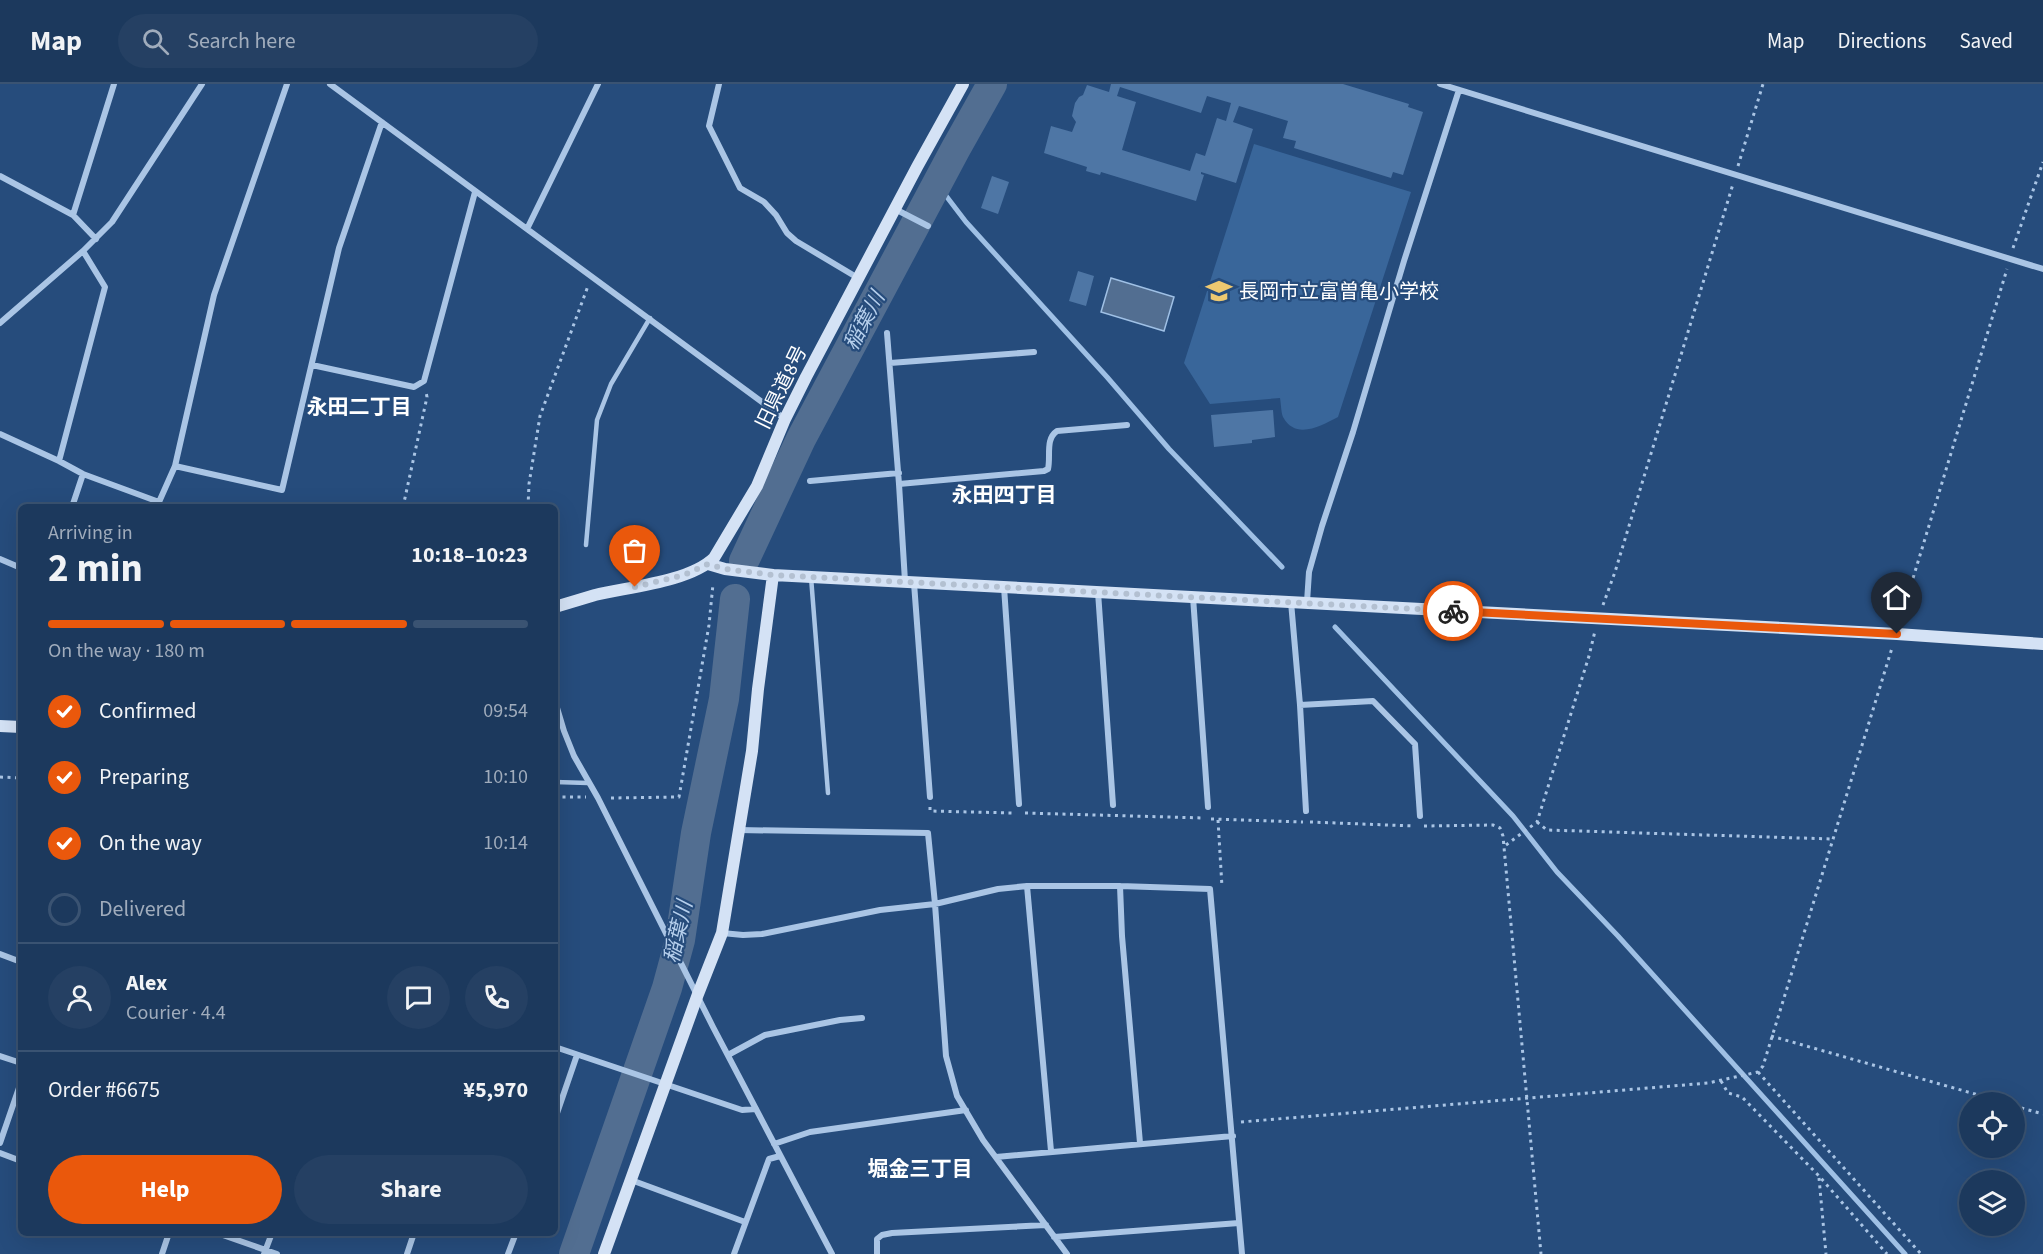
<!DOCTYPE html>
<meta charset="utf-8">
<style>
body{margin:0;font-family:"Source Sans 3","Noto Sans JP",sans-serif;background:#254063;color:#f1f3f6;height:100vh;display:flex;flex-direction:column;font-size:22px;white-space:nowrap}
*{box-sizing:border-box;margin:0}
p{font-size:20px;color:#a0acbc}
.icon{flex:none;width:33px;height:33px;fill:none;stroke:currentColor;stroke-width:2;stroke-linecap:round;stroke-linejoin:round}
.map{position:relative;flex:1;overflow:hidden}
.drawer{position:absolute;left:18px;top:420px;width:540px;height:732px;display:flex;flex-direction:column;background:#1c395d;border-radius:9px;box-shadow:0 6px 24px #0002,0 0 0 2px #3a5372}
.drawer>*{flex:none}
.buttons{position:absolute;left:1959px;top:1008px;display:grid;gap:12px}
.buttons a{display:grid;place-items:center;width:66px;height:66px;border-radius:50%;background:#1c395d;box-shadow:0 6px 24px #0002,0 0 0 2px #3a5372;font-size:30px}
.pin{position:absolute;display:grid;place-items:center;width:51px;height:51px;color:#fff;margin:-62px -26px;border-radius:50% 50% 50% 0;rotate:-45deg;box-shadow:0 0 6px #0007}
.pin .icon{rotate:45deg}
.courier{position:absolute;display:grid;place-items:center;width:60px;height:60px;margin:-30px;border:4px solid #ea580c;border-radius:50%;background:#fff;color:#222;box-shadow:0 2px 8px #0007}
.head em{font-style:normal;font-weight:700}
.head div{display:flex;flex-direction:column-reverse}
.head{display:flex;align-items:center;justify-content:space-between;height:102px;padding:0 30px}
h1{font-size:39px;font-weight:700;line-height:45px}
.bar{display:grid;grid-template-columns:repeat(4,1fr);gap:9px 6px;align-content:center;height:72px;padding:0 30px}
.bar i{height:8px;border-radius:4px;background:#3a5372}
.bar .active{background:#ea580c}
.bar p{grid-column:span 4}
.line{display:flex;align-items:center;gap:15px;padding:0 30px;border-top:2px solid #3a5372}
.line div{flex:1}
.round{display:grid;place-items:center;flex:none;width:63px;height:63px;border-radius:32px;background:#254063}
ol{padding:0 30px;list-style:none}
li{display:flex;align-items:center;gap:18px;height:66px}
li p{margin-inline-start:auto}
li .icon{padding:6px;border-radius:50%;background:#ea580c;color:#fff;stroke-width:4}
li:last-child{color:#a0acbc}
li i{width:33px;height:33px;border:3px solid #3a5372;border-radius:50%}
.button{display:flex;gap:12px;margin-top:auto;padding:12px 30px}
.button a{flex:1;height:69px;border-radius:36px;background:#ea580c;color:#fff;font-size:24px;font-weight:700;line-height:69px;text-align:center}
.button a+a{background:#254063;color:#f1f3f6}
header{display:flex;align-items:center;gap:36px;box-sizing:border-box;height:84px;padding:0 30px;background:#1c395d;border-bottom:2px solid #3a5372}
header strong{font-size:28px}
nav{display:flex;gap:33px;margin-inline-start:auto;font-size:21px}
.search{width:420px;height:54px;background:#254063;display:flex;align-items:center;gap:15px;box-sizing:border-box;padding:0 21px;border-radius:33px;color:#a0acbc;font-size:22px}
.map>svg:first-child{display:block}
.green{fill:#39669a}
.water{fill:#526e91;stroke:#9fc0e5;stroke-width:1.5}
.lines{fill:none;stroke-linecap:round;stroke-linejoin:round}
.stream{stroke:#9fc0e5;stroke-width:5}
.river{stroke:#526e91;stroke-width:30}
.building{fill:#4e76a5;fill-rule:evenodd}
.path{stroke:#aac5e5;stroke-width:3;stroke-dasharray:3 4.5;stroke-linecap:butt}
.lane{stroke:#aac5e5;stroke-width:4.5}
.street{stroke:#aac5e5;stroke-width:6}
.secondary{stroke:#d4e2f5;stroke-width:12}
.done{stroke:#b3c0d1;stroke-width:6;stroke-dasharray:0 10.8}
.route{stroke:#ea580c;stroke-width:8}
.labels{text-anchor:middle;stroke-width:4.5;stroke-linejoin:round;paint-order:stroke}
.poi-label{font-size:20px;fill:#fff;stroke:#264c7c;text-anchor:start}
.street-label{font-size:20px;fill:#fff;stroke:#264c7c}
.water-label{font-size:21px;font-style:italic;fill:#b6cfec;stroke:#264c7c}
.neighbourhood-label{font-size:21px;font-weight:bold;fill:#fff;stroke:#264c7c}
</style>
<header>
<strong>Map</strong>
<div class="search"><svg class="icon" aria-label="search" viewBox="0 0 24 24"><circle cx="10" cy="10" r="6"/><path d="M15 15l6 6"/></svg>Search here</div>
<nav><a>Map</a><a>Directions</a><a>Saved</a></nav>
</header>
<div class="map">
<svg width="2043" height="1170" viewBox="0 0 2043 1170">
<rect width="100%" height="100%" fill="#264c7c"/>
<path class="green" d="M1254,60l157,48 -73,225c-16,8 -42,24 -55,0 -2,-5 -2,-14 -3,-19l-70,6 -26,-41z"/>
<path class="water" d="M1111,194l63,19 -10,34 -63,-19z"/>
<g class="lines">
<path class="stream" d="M937,100l29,38 141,155 62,72 113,118
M1335,543l178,189 44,56 61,64 287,318"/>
<path class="river" d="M744,477l57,-122 154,-289 37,-66
M574,1170l93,-266 13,-48 16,-107 28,-134 11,-100"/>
</g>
<path class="building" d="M1111,0h232l66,20 -1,3 15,5 -20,63 -10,-3 -2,6 -97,-30 2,-7 -13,-3 5,-17 -49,-15 -6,16 20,7 -17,54 -35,-11v2l3,1 -8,26 -95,-29 -1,3 -14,-4 1,-4 -43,-14 7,-27 21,6 4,-10 -4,-6 3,-13 4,-6 4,-2 4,-10 22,7zM1120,3l81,26 6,-17 24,7 -5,18 -9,-3 -12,38 -9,-3 -6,18 -68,-21 14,-48 -19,-6z
M992,92l17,6 -11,32 -17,-6z
M1078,187l16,5 -8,30 -17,-5z
M1273,326l2,27 -23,3v3l-38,4 -3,-32z"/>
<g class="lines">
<path class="path" d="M1738,82l25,-82
M2013,164l30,-86
M403,423l24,-110 -1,-5
M528,423l1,-23 11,-68 48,-130
M1603,521l12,-33 118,-388
M1900,537l107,-352
M0,693l21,1
M555,713h31
M611,714l68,-1 30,-172 4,-41
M930,723v4l83,2
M1025,729l179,5
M1211,735l92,3
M1218,736l4,67
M1310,738l104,4
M1537,738l10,8 285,9
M1424,742l69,-1 7,3 3,8 38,418
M1506,761l31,-23 52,-166 6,-25
M1771,952l232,66
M1758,988l163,182
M1721,997l7,12 14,4 77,79 68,78
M2014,1022l29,8
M1241,1038l467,-39 50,-11 5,-6 129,-418
M1819,1094l7,76"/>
<path class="lane" d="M586,461l11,-125 14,-36 39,-66
M811,493l17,216
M555,698l33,1"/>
<path class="street" d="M330,0l455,335
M719,0l-10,42 31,62 24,14 12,13 11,18 9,8 62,37
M1440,0l603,185
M0,92l73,39 23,24
M895,125l33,17
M73,131l41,-131
M527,145l71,-145
M0,239l83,-72 29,-29 90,-138
M887,249l12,151 6,97
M890,279l144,-11
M312,281l102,22 10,-6 51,-189
M0,350l59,27 24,13 76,28 16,-36 39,-171 73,-211
M59,377l46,-174 -22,-36
M175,382l107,24 57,-242 43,-126
M810,397l89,-8
M899,400l145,-13 4,-2c3,-13 -3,-30 9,-38l70,-6
M72,423l11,-33
M0,475l21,9
M914,499l16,214
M1004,503l15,217
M1098,508l15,213
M1193,513l15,210
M1291,518l9,103 6,106
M1307,518l2,-30 13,-46 31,-94 51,-171 55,-171
M555,617l9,30 10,25 24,42 115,229 119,227
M1300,621l73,-4 42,43 5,72
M739,746l189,3 7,71 11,152 11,40 26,44 84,114
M1027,802l24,265
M1120,802l2,50 18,207
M722,849l21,2 19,-1 118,-24 55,-6 63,-15 29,-3h93l90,3 32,365
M0,870l21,8
M555,963l187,63 14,-1
M728,971l37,-20 75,-15 22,-2
M0,972l21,7
M555,1035l22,-64
M0,1059l21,-61
M774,1060l36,-12 156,-22
M0,1069l21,8
M996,1073l237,-21
M631,1096l114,42
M217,1149l60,21
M1054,1153l185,-14
M162,1170l7,-21
M264,1170l8,-21
M407,1170l7,-21
M508,1170l8,-21
M734,1170l35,-95 11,-3
M877,1170v-15l5,-4 10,-2 154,-8"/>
<path class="secondary" d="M708,480l17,5 48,6 1124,59 146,10
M555,523c13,-4 27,-8 40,-12 33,-8 94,-13 119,-37l43,-72 28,-67 21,-42 111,-210 46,-83
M0,642l21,1
M604,1170l94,-260 24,-61 30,-182 6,-62 15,-114"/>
</g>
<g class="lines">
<path class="done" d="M635,503l49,-12 24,-11 17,5 48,6 680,36"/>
<path class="route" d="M1453,527l444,23"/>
</g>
<defs>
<g id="school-bare" transform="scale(2.07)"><path d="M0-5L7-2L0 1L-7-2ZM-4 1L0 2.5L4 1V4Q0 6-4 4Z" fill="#edc870" stroke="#264c7c" stroke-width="2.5" paint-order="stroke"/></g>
</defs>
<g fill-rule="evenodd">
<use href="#school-bare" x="1219" y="207"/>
</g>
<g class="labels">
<g class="poi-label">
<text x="1239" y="214">長岡市立富曽亀小学校</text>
</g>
<g class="street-label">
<text transform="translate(781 303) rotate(-64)" y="7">旧県道8号</text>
</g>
<g class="water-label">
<text transform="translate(864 237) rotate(-62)" y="7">稲葉川</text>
<text transform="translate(678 848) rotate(-77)" y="7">稲葉川</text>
</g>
<g class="neighbourhood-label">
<text x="359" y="330">永田二丁目</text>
<text x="1004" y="418">永田四丁目</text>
<text x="920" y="1092">堀金三丁目</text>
</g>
</g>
</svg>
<div class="buttons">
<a><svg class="icon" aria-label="locate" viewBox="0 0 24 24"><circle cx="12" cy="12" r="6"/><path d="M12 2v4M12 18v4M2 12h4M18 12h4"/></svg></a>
<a><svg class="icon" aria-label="layers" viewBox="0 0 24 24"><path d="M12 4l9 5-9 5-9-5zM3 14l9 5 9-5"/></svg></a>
</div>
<div class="pin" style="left:635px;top:503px;background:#ea580c"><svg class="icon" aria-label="bag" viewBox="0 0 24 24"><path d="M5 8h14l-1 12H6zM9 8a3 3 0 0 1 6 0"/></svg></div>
<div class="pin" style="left:1897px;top:550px;background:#1f2937"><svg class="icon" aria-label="home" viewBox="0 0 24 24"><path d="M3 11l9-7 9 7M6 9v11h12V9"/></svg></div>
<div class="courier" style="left:1453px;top:527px"><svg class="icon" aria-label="bike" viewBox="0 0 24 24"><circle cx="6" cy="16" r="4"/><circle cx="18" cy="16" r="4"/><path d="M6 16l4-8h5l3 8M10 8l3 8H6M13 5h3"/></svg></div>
<section class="drawer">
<div class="head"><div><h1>2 min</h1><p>Arriving in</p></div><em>10:18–10:23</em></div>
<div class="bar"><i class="active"></i><i class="active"></i><i class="active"></i><i></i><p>On the way · 180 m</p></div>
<ol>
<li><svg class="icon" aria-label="check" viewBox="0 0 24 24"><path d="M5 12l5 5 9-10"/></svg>Confirmed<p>09:54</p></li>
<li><svg class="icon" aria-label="check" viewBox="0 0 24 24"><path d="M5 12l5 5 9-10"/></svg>Preparing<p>10:10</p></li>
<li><svg class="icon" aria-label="check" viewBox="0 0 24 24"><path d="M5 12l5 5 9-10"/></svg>On the way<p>10:14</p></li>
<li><i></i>Delivered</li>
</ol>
<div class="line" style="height:108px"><a class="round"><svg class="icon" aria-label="person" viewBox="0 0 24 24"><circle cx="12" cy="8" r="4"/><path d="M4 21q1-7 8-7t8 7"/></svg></a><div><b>Alex</b><p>Courier · 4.4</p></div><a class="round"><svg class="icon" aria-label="chat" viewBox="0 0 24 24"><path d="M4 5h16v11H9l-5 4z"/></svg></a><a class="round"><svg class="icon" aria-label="phone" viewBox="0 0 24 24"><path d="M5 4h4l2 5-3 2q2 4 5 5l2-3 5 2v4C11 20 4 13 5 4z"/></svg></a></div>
<div class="line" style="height:78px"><div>Order #6675</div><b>¥5,970</b></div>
<div class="button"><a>Help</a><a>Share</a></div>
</section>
</div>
